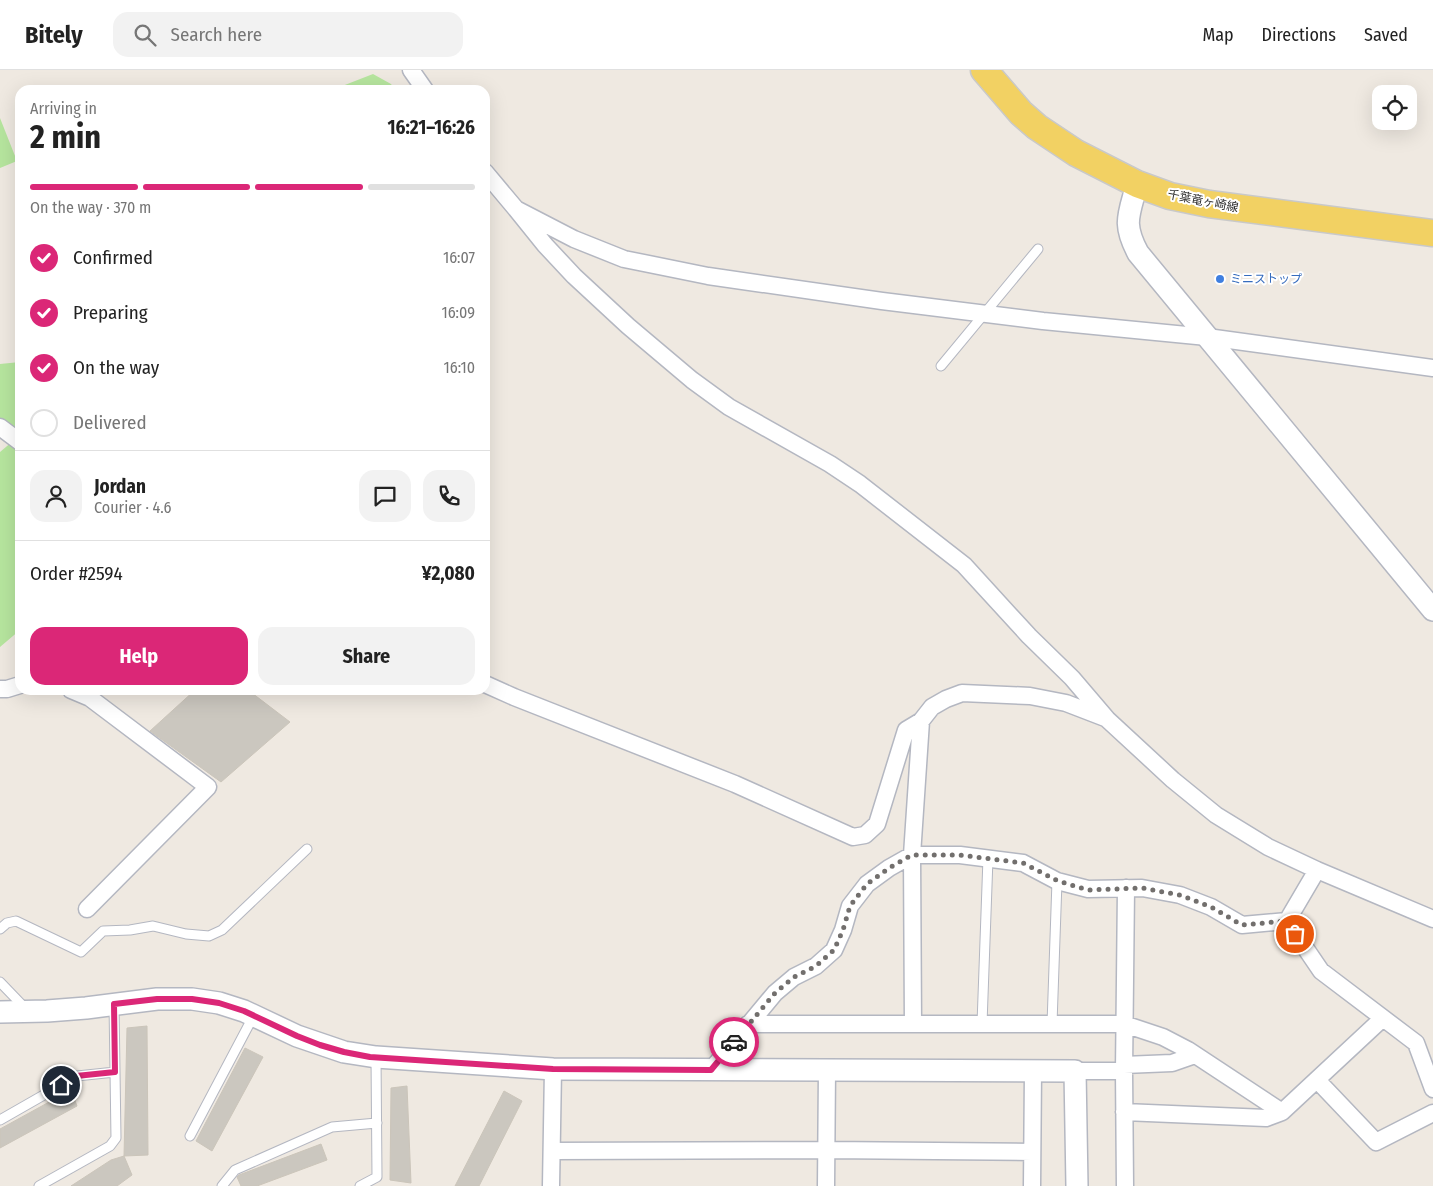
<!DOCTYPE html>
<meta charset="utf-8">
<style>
body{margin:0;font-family:"Fira Sans Condensed","Noto Sans JP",sans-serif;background:#f2f2f2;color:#222;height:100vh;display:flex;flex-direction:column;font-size:19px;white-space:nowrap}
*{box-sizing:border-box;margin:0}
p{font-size:16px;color:#767676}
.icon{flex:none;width:28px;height:28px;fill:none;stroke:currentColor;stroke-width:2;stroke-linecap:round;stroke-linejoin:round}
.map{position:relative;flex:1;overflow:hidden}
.drawer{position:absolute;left:15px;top:15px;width:475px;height:610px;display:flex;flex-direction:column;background:#fff;border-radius:15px;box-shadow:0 5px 20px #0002}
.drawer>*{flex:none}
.buttons{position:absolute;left:1372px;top:15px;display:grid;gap:10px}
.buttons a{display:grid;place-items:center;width:45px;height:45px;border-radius:10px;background:#fff;box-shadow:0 5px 20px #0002;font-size:25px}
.pin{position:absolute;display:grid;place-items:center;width:42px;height:42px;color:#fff;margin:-21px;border:2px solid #fff;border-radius:50%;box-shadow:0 1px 5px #0007}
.courier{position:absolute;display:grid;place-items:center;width:50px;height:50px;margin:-25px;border:4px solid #db2777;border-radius:50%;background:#fff;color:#222;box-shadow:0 1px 6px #0007}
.headline em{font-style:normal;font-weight:700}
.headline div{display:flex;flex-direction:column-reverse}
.headline{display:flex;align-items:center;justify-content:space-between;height:85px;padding:0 15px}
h1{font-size:32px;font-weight:700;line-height:38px}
.bar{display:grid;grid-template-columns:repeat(4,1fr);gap:8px 5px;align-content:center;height:60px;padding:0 15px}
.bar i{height:6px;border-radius:4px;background:#e0e0e0}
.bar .on{background:#db2777}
.bar p{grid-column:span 4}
.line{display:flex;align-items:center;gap:12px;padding:0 15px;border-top:1px solid #e0e0e0}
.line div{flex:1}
.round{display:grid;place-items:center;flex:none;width:52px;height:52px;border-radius:15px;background:#f2f2f2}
ol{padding:0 15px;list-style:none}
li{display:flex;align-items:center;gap:15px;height:55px}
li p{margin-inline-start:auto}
li .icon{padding:5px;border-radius:50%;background:#db2777;color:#fff;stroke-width:4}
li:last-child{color:#767676}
li i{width:28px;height:28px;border:2px solid #e0e0e0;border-radius:50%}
.action{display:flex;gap:10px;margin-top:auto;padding:10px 15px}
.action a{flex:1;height:58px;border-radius:15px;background:#db2777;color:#fff;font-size:20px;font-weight:700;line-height:58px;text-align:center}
.action a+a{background:#f2f2f2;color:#222}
header{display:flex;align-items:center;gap:30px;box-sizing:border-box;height:70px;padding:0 25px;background:#fff;border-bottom:1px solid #e0e0e0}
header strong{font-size:24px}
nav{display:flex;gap:28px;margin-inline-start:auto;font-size:18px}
.search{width:350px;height:45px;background:#f2f2f2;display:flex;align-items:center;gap:12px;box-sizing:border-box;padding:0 18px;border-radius:15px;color:#767676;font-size:19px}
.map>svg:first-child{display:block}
.green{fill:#b6e59e}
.building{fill:#cbc7bf;stroke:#cbc5ba}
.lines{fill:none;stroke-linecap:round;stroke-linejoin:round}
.service-casing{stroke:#b4b7c1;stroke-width:11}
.minor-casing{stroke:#b4b7c1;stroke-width:19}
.tertiary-casing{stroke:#b4b7c1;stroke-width:24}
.primary-casing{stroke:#c9c9c9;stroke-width:29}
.service{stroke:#fff;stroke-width:9}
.minor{stroke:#fff;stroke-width:16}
.tertiary{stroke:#fff;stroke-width:21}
.primary{stroke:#f2d163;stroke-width:26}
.done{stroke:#726f6d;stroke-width:5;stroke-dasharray:0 9}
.route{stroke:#db2777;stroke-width:6}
.shop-dot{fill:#3f7fe0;stroke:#fff;stroke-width:2}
.labels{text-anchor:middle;stroke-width:4;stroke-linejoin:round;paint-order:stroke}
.street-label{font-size:12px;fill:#2e2e2e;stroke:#fff}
.shop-label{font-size:12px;fill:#366cbe;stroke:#fff;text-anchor:start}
</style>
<header>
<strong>Bitely</strong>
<div class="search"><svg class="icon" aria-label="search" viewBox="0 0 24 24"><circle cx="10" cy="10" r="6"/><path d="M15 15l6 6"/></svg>Search here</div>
<nav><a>Map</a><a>Directions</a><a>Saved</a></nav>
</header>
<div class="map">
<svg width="1433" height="1116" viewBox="0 0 1433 1116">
<rect width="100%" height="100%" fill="#efe9e1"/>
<path class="green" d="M373,4l18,10 4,6h-63z
M0,48l17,43 -17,7z
M20,292v268l-20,17v-195l13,-11 -13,-10v-67z"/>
<path class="building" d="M195,620h53l42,32 -69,60 -71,-51z
M147,956l1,129 -24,1 3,-128z
M245,978l18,9 -51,94 -16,-10z
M407,1016l4,97 -21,-3 1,-92z
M71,1020l6,16 -77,42v-19z
M504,1021l18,10 -43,85h-24z
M321,1074l6,16 -70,26h-16l-4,-9 2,-2z
M124,1086l8,19 -15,11h-46l40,-26z"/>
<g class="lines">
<g class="service-casing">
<path id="service" d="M941,296l97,-117
M0,859l7,-6 9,-2 65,31 22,-21 27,-1 23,-4 33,8 23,2 13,-6 85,-81
M0,912l25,26
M982,954l6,-166
M1052,954l5,-143
M0,1050l77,-44 38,-4
M190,1066l64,-121
M39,1116l71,-40 6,-8 -2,-134
M222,1116l13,-16 97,-43 45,-4
M360,1116l17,-9 -1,-120"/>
</g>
<g class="minor-casing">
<path id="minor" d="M411,0l14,20
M485,102l31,37 58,30 50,20 84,17 174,25 161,20 164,16 226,31
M516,139l29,36 29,31 54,50 64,54 37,27 101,57 30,20 104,81 65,71 43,42 35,41 66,61 43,35 52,32 49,23 116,49
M0,357l20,15
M485,614l29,13 221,87 118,53 12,-2 12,-11 29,-94 15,-9
M0,619h7l13,-4
M71,620l19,8 118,89 -121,122
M1287,851l34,50 95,72 17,46
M748,954h376l39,13 25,13 94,62 101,-94
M913,954l-1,-169 9,-134 11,-14 14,-8 16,-6 68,3 36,7 39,15
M1124,995l48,-2 23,-8
M711,1000l64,-77 19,-16 22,-11 18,-16 9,-20 7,-24 17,-22 22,-16 23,-13h48l63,8 34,18 31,8 54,-1 38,7 31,12 31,18 45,-4 30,-51
M1075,1001h49
M1317,1010l59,62 57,-29
M1124,1042l142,6 16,-6
M552,1081l275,-1 205,2
M551,1116l2,-117
M826,1116l1,-116
M1032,1116l1,-115
M1125,1116l-1,-115 2,-183"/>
</g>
<g class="tertiary-casing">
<path id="tertiary" d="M1137,114c-8,31 -15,39 1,69l295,357
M0,942l47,-1 39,-3 71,-9h35l27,4 25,8 53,25 47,16 32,5 177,12 522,2 2,115"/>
</g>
<g class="primary-casing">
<path id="primary" d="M984,0l37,43 16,14 39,26 61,31 33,12 39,8 224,29"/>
</g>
<use href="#service" class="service"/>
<use href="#minor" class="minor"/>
<use href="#tertiary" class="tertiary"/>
<use href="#primary" class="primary"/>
</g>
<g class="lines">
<path class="done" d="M734,972l41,-49 19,-16 22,-11 18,-16 9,-20 7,-24 17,-22 22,-16 23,-13h48l63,8 35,18 30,9 54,-2 38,7 31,12 31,18 44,-4 9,13"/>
<path class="route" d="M61,1015l15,-9 39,-4 -1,-68 43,-5h35l27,4 25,8 53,25 23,9 24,7 26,5 183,12 158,1 23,-28"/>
</g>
<circle class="shop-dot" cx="1220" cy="209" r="5"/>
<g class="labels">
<g class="street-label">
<text transform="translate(1203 131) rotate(11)" y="4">千葉竜ヶ崎線</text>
</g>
<g class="shop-label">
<text x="1230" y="213">ミニストップ</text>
</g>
</g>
</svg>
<div class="buttons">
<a><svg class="icon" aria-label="locate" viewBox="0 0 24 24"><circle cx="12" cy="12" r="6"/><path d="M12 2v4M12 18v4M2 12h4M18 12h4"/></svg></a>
</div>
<div class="pin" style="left:1295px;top:864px;background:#ea580c"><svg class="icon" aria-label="bag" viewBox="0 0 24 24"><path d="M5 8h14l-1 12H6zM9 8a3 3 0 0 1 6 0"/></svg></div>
<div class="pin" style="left:61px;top:1015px;background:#1f2937"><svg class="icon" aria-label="home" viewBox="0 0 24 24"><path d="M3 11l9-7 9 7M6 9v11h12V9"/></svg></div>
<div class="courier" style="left:734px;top:972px"><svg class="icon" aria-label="car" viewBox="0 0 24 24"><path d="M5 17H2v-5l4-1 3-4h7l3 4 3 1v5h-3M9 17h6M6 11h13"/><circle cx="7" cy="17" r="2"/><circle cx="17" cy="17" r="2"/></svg></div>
<section class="drawer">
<div class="headline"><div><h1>2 min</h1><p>Arriving in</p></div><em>16:21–16:26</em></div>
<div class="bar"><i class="on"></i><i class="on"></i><i class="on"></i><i></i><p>On the way · 370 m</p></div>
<ol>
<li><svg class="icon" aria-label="check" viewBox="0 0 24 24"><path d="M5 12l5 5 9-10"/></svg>Confirmed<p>16:07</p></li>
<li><svg class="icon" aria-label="check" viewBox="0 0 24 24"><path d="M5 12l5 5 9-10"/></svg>Preparing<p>16:09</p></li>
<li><svg class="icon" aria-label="check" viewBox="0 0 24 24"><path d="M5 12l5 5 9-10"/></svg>On the way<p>16:10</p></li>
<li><i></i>Delivered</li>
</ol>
<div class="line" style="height:90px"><a class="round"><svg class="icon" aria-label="person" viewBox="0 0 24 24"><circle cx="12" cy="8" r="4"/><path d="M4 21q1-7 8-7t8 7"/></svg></a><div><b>Jordan</b><p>Courier · 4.6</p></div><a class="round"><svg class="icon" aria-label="chat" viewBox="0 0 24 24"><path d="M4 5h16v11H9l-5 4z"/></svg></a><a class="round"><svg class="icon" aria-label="phone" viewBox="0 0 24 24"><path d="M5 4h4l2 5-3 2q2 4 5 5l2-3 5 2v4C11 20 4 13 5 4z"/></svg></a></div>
<div class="line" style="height:65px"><div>Order #2594</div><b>¥2,080</b></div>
<div class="action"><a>Help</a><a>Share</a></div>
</section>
</div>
